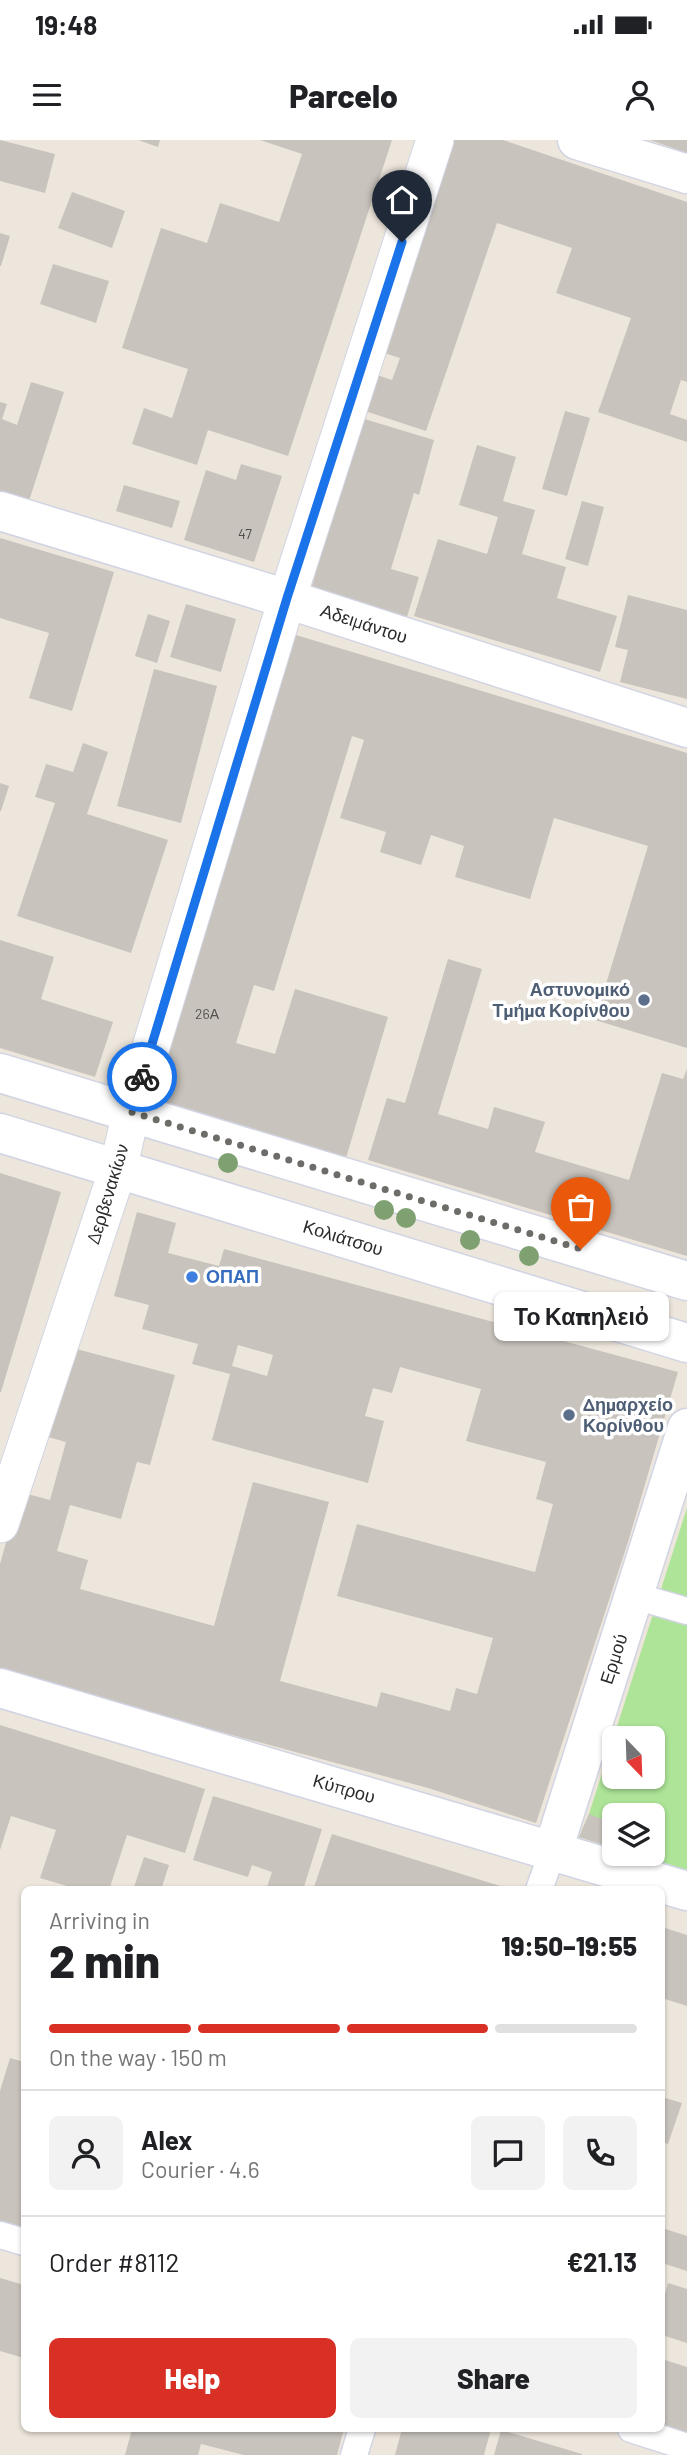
<!DOCTYPE html>
<meta charset="utf-8">
<style>
body{margin:0;font-family:Barlow,sans-serif;background:#f2f2f2;color:#202124;height:100vh;display:flex;flex-direction:column;font-size:26px;white-space:nowrap}
*{box-sizing:border-box;margin:0}
p{font-size:23px;color:#757577}
.icon{flex:none;width:38px;height:38px;fill:none;stroke:currentColor;stroke-width:2;stroke-linecap:round;stroke-linejoin:round}
.map{position:relative;flex:1;overflow:hidden}
.details{position:absolute;left:21px;top:1746px;width:644px;height:546px;display:flex;flex-direction:column;background:#fff;border-radius:10px;box-shadow:0 2px 5px #0004}
.details>*{flex:none}
.needle{width:46px;rotate:157deg}
.controls{position:absolute;left:602px;top:1586px;display:grid;gap:14px}
.controls a{display:grid;place-items:center;width:63px;height:63px;border-radius:10px;background:#fff;box-shadow:0 2px 5px #0004;font-size:35px}
.pin{position:absolute;display:grid;place-items:center;width:60px;height:60px;color:#fff;margin:-72px -30px;border-radius:50% 50% 50% 0;rotate:-45deg;box-shadow:0 0 7px #0007}
.pin .icon{rotate:45deg}
.courier{position:absolute;display:grid;place-items:center;width:70px;height:70px;margin:-35px;border:5px solid #1a73e8;border-radius:50%;background:#fff;color:#222;box-shadow:0 2px 9px #0007}
.bubble{position:absolute;height:49px;border-radius:10px;background:#fff;box-shadow:0 2px 5px #0004;font-size:23px;font-weight:800;line-height:49px;text-align:center}
.summary em{font-style:normal;font-weight:800}
.summary div{display:flex;flex-direction:column-reverse}
.summary{display:flex;align-items:center;justify-content:space-between;height:119px;padding:0 28px}
h1{font-size:46px;font-weight:800;line-height:52px}
.bar{display:grid;grid-template-columns:repeat(4,1fr);gap:10px 7px;align-content:center;height:84px;padding:0 28px}
.bar i{height:9px;border-radius:5px;background:#e0e0e0}
.bar .on{background:#d93025}
.bar p{grid-column:span 4}
.line{display:flex;align-items:center;gap:18px;padding:0 28px;border-top:2px solid #e0e0e0}
.line div{flex:1}
.round{display:grid;place-items:center;flex:none;width:74px;height:74px;border-radius:10px;background:#f2f2f2}
.button{display:flex;gap:14px;margin-top:auto;padding:14px 28px}
.button a{flex:1;height:80px;border-radius:10px;background:#d93025;color:#fff;font-size:28px;font-weight:800;line-height:80px;text-align:center}
.button a+a{background:#f2f2f2;color:#202124}
.status{display:flex;justify-content:space-between;align-items:center;height:49px;padding:0 35px;background:#fff;direction:ltr}
.status svg{height:19px;fill:currentColor}
header{display:flex;justify-content:space-between;align-items:center;height:91px;padding:0 28px;background:#fff;font-size:32px;font-weight:800}
.map>svg:first-child{display:block}
.green{fill:#ade497;fill-rule:evenodd}
.building{fill:#c8c3bc;fill-rule:evenodd}
.lines{fill:none;stroke-linecap:round;stroke-linejoin:round}
.pedestrian-casing{stroke:#d1d4e3;stroke-width:29}
.minor-casing{stroke:#d1d4e3;stroke-width:39}
.tertiary-casing{stroke:#d1d4e3;stroke-width:41}
.pedestrian{stroke:#fff;stroke-width:26}
.minor{stroke:#fff;stroke-width:37}
.tertiary{stroke:#fff;stroke-width:38}
.tree{fill:#7fa171}
.done{stroke:#6e6c68;stroke-width:7;stroke-dasharray:0 12.6}
.route{stroke:#1a73e8;stroke-width:9}
.service-dot{fill:#5c6f8a;stroke:#fff;stroke-width:2.5}
.shop-dot{fill:#3f7fe0;stroke:#fff;stroke-width:2.5}
.labels{text-anchor:middle;stroke-width:7;stroke-linejoin:round;paint-order:stroke}
.number-label{font-size:14px;fill:#52504e}
.street-label{font-size:18px;fill:#2a2a2a;stroke:#fff}
.service-label{font-size:18px;font-weight:bold;fill:#4e5e75;stroke:#fff;text-anchor:end}
.shop-label{font-size:18px;font-weight:bold;fill:#366cbe;stroke:#fff;text-anchor:start}
</style>
<div class="status"><b>19:48</b><svg viewBox="0 0 49 12"><path d="M0 12V9h3v3zM5 12V6h3v6zM10 12V3h3v9zM15 12V0h3v12zM26 1h20v11H26zM47 4h2v5h-2z"/></svg></div>
<header><svg class="icon" aria-label="menu" viewBox="0 0 24 24"><path d="M4 6h16M4 12h16M4 18h16"/></svg>Parcelo<svg class="icon" aria-label="person" viewBox="0 0 24 24"><circle cx="12" cy="8" r="4"/><path d="M4 21q1-7 8-7t8 7"/></svg></header>
<div class="map">
<svg width="687" height="2315" viewBox="0 0 687 2315">
<rect width="100%" height="100%" fill="#ede6dc"/>
<path class="green" d="M687,1368v362l-55,-17h21v-38h-39v33l-35,-11 10,-23zM614,1598h39v38h-39z"/>
<path class="building" d="M0,0l55,14 -10,39 -45,-12z
M138,0h22l-2,7z
M260,0h132l-104,316 -80,-26 -11,35 -65,-21 12,-36 28,10 16,-49 -66,-21 39,-120 46,15 13,-40 59,19 23,-68z
M450,0h53l184,62v180l-6,-2 -11,34 17,6v22l-89,-30 33,-94 -75,-25 16,-45 -75,-25 -71,208 -61,-20 12,-36 15,5 8,-22 -22,-7z
M651,0h36v13l-37,-13z
M72,52l53,19 -13,37 -54,-20z
M0,93l10,3 -9,30h-1z
M53,124l56,17 -13,42 -56,-19z
M31,242l33,10 -35,109 -29,-10v-89l7,2 -5,15 15,6z
M565,271l25,7 -23,78 -25,-7z
M361,278l73,22 -15,55 -5,-2 -23,76 28,8 -12,40 -96,-28z
M477,305l39,12 -13,44 32,9 -13,44 44,13 -9,31 60,18 -17,56 -186,-56 24,-77 49,15 11,-37 -39,-12z
M241,324l41,12 -28,86 -70,-22 22,-70 30,10z
M124,345l56,16 -8,27 -56,-17z
M582,361l22,6 -16,59 -23,-7z
M0,398l114,34 -42,139 -43,-13 20,-65 -49,-15z
M628,455l59,15v89l-67,-17 8,-32 -13,-3z
M186,464l50,15 -15,53 -51,-15z
M148,474l22,7 -13,42 -22,-7z
M286,492l401,121v295l-92,-28 53,-174 -94,-28 -24,81 -75,-22 9,-31 -33,-11 -10,30 -41,-13 6,-20 -46,-14 24,-78 -12,-4 -78,255 -20,-6 -18,58 39,11 20,-65 93,28 -42,141 -203,-61z
M154,529l63,17 -36,137 -64,-17z
M83,603l25,9 -21,62 81,26 -37,113 -114,-37 38,-113 -20,-6 11,-33 27,8z
M0,643l9,3 -8,25h-1z
M0,800l54,17 -13,42 72,23 -18,55 -95,-29z
M448,819l34,10 -44,145 50,15 6,-22 51,15 -10,30 94,28 33,-107 21,6 4,-10v187l-319,-96 19,-62 18,5z
M0,1033l61,19 -60,200h-1z
M137,1072l39,11 -8,30 51,13 5,-17 454,123 -50,170 -92,281 -108,-35 -428,-116v-108l20,-72 30,8 16,-58 -25,-7 24,-89 110,29 -25,90 -13,-3 -16,57 -51,-14 -13,46 31,9 -8,29 134,37 39,-144 76,20 -49,179 97,26 4,-15 69,19 6,-23 21,6 16,-56 -156,-42 20,-72 178,48 18,-68 -17,-5 10,-37 -80,-21 15,-52 -81,-22 -8,26 -19,-5 -8,28 19,5 -16,62 -156,-43 18,-66 -38,-10 6,-20 -56,-15 7,-24 -35,-9zM238,1205l35,10 -6,21 -35,-10z
M0,1585l205,64 -20,64 -58,-18 -18,55h-43l1,-4 -27,-8 16,-48 -45,-14 -11,34z
M213,1656l109,33 -19,61h-37l6,-18 -20,-7 -4,12 -55,-17z
M589,1674l24,9 -6,23 -28,-9z
M332,1694l178,55 -1,1h-196z
M144,1717l25,8 -8,25h-28z
M662,1787l25,8v71l-25,-8z
M10,1918l14,4v170l-24,-8v-133z
M662,1957l20,6 -14,41 -6,-2z
M662,2088l25,8v35l-25,-8z
M0,2138l24,7v73l-24,-7z
M668,2143l19,6v54l-25,-8v-31z
M662,2219l25,8v69l-25,-8z
M132,2289h212l-7,26h-93l-43,-11 -3,11h-73z
M402,2289h89l-7,26h-89z
M501,2290l81,24v1h-88z"/>
<g class="lines">
<g class="pedestrian-casing">
<path id="pedestrian" d="M635,1456l52,15
M539,1750l14,-40
M0,2095l24,7
M631,2289l56,18
M354,2315l8,-26"/>
</g>
<g class="minor-casing">
<path id="minor" d="M0,1384l118,-355 13,-56 156,-514 148,-459"/>
</g>
<g class="tertiary-casing">
<path id="tertiary" d="M577,0l110,34
M0,371l287,88 400,129
M0,933l687,208
M0,993l687,210
M0,1548l687,203
M553,1710l134,-422"/>
</g>
<use href="#pedestrian" class="pedestrian"/>
<use href="#minor" class="minor"/>
<use href="#tertiary" class="tertiary"/>
</g>
<g class="tree">
<circle cx="228" cy="1023" r="10"/>
<circle cx="384" cy="1070" r="10"/>
<circle cx="406" cy="1078" r="10"/>
<circle cx="470" cy="1100" r="10"/>
<circle cx="529" cy="1116" r="10"/>
</g>
<g class="lines">
<path class="done" d="M142,937l-11,35 450,137"/>
<path class="route" d="M142,937l145,-479 115,-356"/>
</g>
<g class="service-dot">
<circle cx="644" cy="860" r="7"/>
<circle cx="569" cy="1275" r="7"/>
</g>
<circle class="shop-dot" cx="192" cy="1137" r="7"/>
<g class="labels">
<g class="number-label">
<text x="245" y="399">47</text>
<text x="207" y="879">26Α</text>
</g>
<g class="street-label">
<text transform="translate(364 484) rotate(18)" y="6">Αδειμάντου</text>
<text transform="translate(108 1054) rotate(-73)" y="6">Δερβενακίων</text>
<text transform="translate(343 1098) rotate(17)" y="6">Κολιάτσου</text>
<text transform="translate(614 1519) rotate(-72)" y="6">Ερμού</text>
<text transform="translate(344 1649) rotate(16)" y="6">Κύπρου</text>
</g>
<g class="service-label">
<text x="630" y="856">Αστυνομικό<tspan x="630" dy="21">Τμήμα Κορίνθου</tspan></text>
<text x="583" y="1271" text-anchor="start">Δημαρχείο<tspan x="583" dy="21">Κορίνθου</tspan></text>
</g>
<g class="shop-label">
<text x="206" y="1143">ΟΠΑΠ</text>
</g>
</g>
</svg>
<div class="controls">
<a><svg class="needle" viewBox="-14 -14 28 28"><path d="M0-13l5 13h-10z" fill="#e53935"/><path d="M0 13l5-13h-10z" fill="#757577"/></svg></a>
<a><svg class="icon" aria-label="layers" viewBox="0 0 24 24"><path d="M12 4l9 5-9 5-9-5zM3 14l9 5 9-5"/></svg></a>
</div>
<div class="pin" style="left:581px;top:1109px;background:#ea580c"><svg class="icon" aria-label="bag" viewBox="0 0 24 24"><path d="M5 8h14l-1 12H6zM9 8a3 3 0 0 1 6 0"/></svg></div>
<div class="pin" style="left:402px;top:102px;background:#1f2937"><svg class="icon" aria-label="home" viewBox="0 0 24 24"><path d="M3 11l9-7 9 7M6 9v11h12V9"/></svg></div>
<div class="courier" style="left:142px;top:937px"><svg class="icon" aria-label="bike" viewBox="0 0 24 24"><circle cx="6" cy="16" r="4"/><circle cx="18" cy="16" r="4"/><path d="M6 16l4-8h5l3 8M10 8l3 8H6M13 5h3"/></svg></div>
<div class="bubble" style="left:494px;top:1152px;width:175px">Το Καπηλειὀ</div>
<section class="details">
<div class="summary"><div><h1>2 min</h1><p>Arriving in</p></div><em>19:50–19:55</em></div>
<div class="bar"><i class="on"></i><i class="on"></i><i class="on"></i><i></i><p>On the way · 150 m</p></div>
<div class="line" style="height:126px"><a class="round"><svg class="icon" aria-label="person" viewBox="0 0 24 24"><circle cx="12" cy="8" r="4"/><path d="M4 21q1-7 8-7t8 7"/></svg></a><div><b>Alex</b><p>Courier · 4.6</p></div><a class="round"><svg class="icon" aria-label="chat" viewBox="0 0 24 24"><path d="M4 5h16v11H9l-5 4z"/></svg></a><a class="round"><svg class="icon" aria-label="phone" viewBox="0 0 24 24"><path d="M5 4h4l2 5-3 2q2 4 5 5l2-3 5 2v4C11 20 4 13 5 4z"/></svg></a></div>
<div class="line" style="height:91px"><div>Order #8112</div><b>€21.13</b></div>
<div class="button"><a>Help</a><a>Share</a></div>
</section>
</div>
